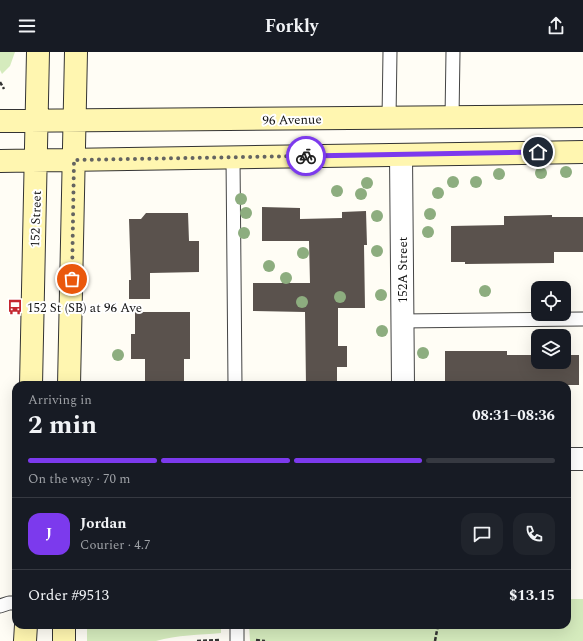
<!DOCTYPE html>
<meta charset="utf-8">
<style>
body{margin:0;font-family:Spectral,serif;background:#20242c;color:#f1f3f6;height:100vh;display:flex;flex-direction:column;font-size:15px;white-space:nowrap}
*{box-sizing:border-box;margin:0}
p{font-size:13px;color:#9ea1a6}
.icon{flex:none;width:22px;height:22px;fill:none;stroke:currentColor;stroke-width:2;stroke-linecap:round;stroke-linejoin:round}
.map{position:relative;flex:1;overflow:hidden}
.details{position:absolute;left:12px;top:329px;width:559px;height:248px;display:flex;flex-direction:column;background:#171b24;border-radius:12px;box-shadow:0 4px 16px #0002}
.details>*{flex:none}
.buttons{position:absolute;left:531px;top:229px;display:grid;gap:8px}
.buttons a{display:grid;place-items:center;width:40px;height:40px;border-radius:8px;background:#171b24;box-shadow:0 4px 16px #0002;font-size:20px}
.pin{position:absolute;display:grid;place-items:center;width:34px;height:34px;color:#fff;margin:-17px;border:2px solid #fff;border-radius:50%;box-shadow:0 1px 4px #0007}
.courier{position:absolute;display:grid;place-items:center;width:40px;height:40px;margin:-20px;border:3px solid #7c3aed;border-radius:50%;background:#fff;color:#222;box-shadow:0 1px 5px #0007}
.summary em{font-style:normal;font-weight:700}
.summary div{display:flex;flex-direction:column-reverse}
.summary{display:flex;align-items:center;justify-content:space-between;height:68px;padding:0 16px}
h1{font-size:26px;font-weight:700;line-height:30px}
.bar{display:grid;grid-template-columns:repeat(4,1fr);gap:6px 4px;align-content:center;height:48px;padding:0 16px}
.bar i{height:5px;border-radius:3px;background:#363941}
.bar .on{background:#7c3aed}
.bar p{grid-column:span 4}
.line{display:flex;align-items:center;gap:10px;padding:0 16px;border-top:1px solid #363941}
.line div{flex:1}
.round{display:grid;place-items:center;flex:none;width:42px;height:42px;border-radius:12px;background:#20242c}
header{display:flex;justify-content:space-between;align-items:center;height:52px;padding:0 16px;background:#171b24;font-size:18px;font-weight:700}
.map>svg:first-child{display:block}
.green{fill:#d5ebbd}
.building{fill:#5a524d}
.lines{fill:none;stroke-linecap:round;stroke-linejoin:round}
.lane-casing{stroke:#444;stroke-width:15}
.street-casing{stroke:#444;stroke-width:24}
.secondary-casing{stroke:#333;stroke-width:24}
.path{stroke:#333;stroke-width:2.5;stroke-dasharray:4 2;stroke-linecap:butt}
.lane{stroke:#fff;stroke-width:13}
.street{stroke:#fff;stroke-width:22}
.secondary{stroke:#fff6b0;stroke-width:22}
.tree{fill:#8dad7f}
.done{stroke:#646461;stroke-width:4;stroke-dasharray:0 7.2}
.route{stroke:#7c3aed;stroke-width:5}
.labels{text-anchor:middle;stroke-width:4;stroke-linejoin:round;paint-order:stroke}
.street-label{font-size:13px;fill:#111;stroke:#fff}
.poi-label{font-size:13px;fill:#111;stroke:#fff;text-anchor:start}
</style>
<header><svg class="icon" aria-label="menu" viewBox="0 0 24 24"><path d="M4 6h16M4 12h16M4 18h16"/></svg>Forkly<svg class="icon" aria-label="share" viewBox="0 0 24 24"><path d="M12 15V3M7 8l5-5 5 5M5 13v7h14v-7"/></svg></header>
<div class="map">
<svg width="583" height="589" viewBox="0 0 583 589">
<rect width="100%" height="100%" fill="#fffdf5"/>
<path class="green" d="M0,0h15l-5,14 -8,8 -2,-4z
M567,547h16v42h-333l-1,-16h318z
M87,573h134v8c-21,2 -44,2 -65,8h-69z"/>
<path class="building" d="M262,155l38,1v11l42,-1v-6l24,-1 1,34h-3l1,63h-27v38h9v21h-10v18h-31l-1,-73 -52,-1v-28h57l-1,-42h-47z
M146,161h42l1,28h10v31l-49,1v26h-21v-19h2l-2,-61h12z
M552,163v2h31v35h-29v11l-89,1v-2h-14v-36l53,-1v-9z
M135,260h55v47h-6v26h-39v-26h-14v-25h4z
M445,299h62v4h31v7h26v-7h15v30h-134z"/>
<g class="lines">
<g class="lane-casing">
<path id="lane" d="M389,66l1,-66
M452,66l1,-66
M233,106l2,227
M402,269l181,-2
M0,554l9,-3h7
M237,589v-16"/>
</g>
<g class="street-casing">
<path id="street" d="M401,103l2,230
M567,407h16"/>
</g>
<g class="secondary-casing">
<path id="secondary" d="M0,69l583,-5
M0,109l583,-9
M31,333l7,-333
M69,333l7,-333
M25,589l1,-16
M64,589v-16"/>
</g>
<path class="path" d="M0,30l4,7
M256,588l9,1
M197,589l22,-1
M435,589l3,-16"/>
<use href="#lane" class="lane"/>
<use href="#street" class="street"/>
<use href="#secondary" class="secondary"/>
</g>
<g class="tree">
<circle cx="566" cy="120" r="6"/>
<circle cx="541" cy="121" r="6"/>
<circle cx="499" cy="122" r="6"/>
<circle cx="453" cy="130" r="6"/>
<circle cx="476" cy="130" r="6"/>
<circle cx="367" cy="131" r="6"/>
<circle cx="337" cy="139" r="6"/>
<circle cx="438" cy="141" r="6"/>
<circle cx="361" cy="142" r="6"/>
<circle cx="241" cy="147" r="6"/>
<circle cx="246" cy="161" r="6"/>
<circle cx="430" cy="162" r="6"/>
<circle cx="377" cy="164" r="6"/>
<circle cx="428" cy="180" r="6"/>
<circle cx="244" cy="181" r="6"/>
<circle cx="377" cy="199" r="6"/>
<circle cx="303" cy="201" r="6"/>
<circle cx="269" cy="214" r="6"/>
<circle cx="286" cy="226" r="6"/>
<circle cx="485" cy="239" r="6"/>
<circle cx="381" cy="243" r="6"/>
<circle cx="340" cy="245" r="6"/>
<circle cx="302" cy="250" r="6"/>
<circle cx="382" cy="279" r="6"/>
<circle cx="423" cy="301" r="6"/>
<circle cx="118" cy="303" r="6"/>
</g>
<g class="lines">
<path class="done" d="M72,227l2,-119 232,-4"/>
<path class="route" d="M306,104l232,-4"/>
</g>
<defs>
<g id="bus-bare" transform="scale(1.2)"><path d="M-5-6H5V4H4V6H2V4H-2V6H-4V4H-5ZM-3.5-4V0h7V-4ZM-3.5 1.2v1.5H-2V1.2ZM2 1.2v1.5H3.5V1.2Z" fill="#c4262e" stroke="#fff" stroke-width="2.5" paint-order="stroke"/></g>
</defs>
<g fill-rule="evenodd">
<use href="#bus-bare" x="15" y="255"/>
</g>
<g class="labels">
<g class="street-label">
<text transform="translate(292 67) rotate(-1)" y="5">96 Avenue</text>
<text transform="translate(35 167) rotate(-88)" y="5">152 Street</text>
<text transform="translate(402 218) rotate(-90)" y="5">152A Street</text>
</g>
<g class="poi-label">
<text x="27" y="260">152 St (SB) at 96 Ave</text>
</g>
</g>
</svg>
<div class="buttons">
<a><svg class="icon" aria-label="locate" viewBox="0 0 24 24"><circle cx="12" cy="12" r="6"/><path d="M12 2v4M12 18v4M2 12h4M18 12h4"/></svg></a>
<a><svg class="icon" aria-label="layers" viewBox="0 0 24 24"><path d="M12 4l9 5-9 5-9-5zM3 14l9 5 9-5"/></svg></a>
</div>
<div class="pin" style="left:72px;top:227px;background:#ea580c"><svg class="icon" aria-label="bag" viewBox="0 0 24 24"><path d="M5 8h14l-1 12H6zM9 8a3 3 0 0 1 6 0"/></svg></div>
<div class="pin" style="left:538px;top:100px;background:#1f2937"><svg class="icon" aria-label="home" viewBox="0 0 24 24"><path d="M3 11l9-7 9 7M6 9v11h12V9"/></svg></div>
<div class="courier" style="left:306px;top:104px"><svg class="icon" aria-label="bike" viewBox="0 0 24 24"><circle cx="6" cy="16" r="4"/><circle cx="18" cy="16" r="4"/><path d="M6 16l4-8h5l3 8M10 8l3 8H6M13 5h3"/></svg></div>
<section class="details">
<div class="summary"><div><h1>2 min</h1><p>Arriving in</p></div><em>08:31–08:36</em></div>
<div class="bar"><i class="on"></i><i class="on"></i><i class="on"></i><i></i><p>On the way · 70 m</p></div>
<div class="line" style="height:72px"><b class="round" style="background:#7c3aed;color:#fff">J</b><div><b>Jordan</b><p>Courier · 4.7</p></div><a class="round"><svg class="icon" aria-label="chat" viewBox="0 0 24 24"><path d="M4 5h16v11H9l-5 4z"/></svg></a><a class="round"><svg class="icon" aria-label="phone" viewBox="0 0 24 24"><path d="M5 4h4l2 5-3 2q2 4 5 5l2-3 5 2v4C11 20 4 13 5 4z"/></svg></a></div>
<div class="line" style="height:52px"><div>Order #9513</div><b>$13.15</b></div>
</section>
</div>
